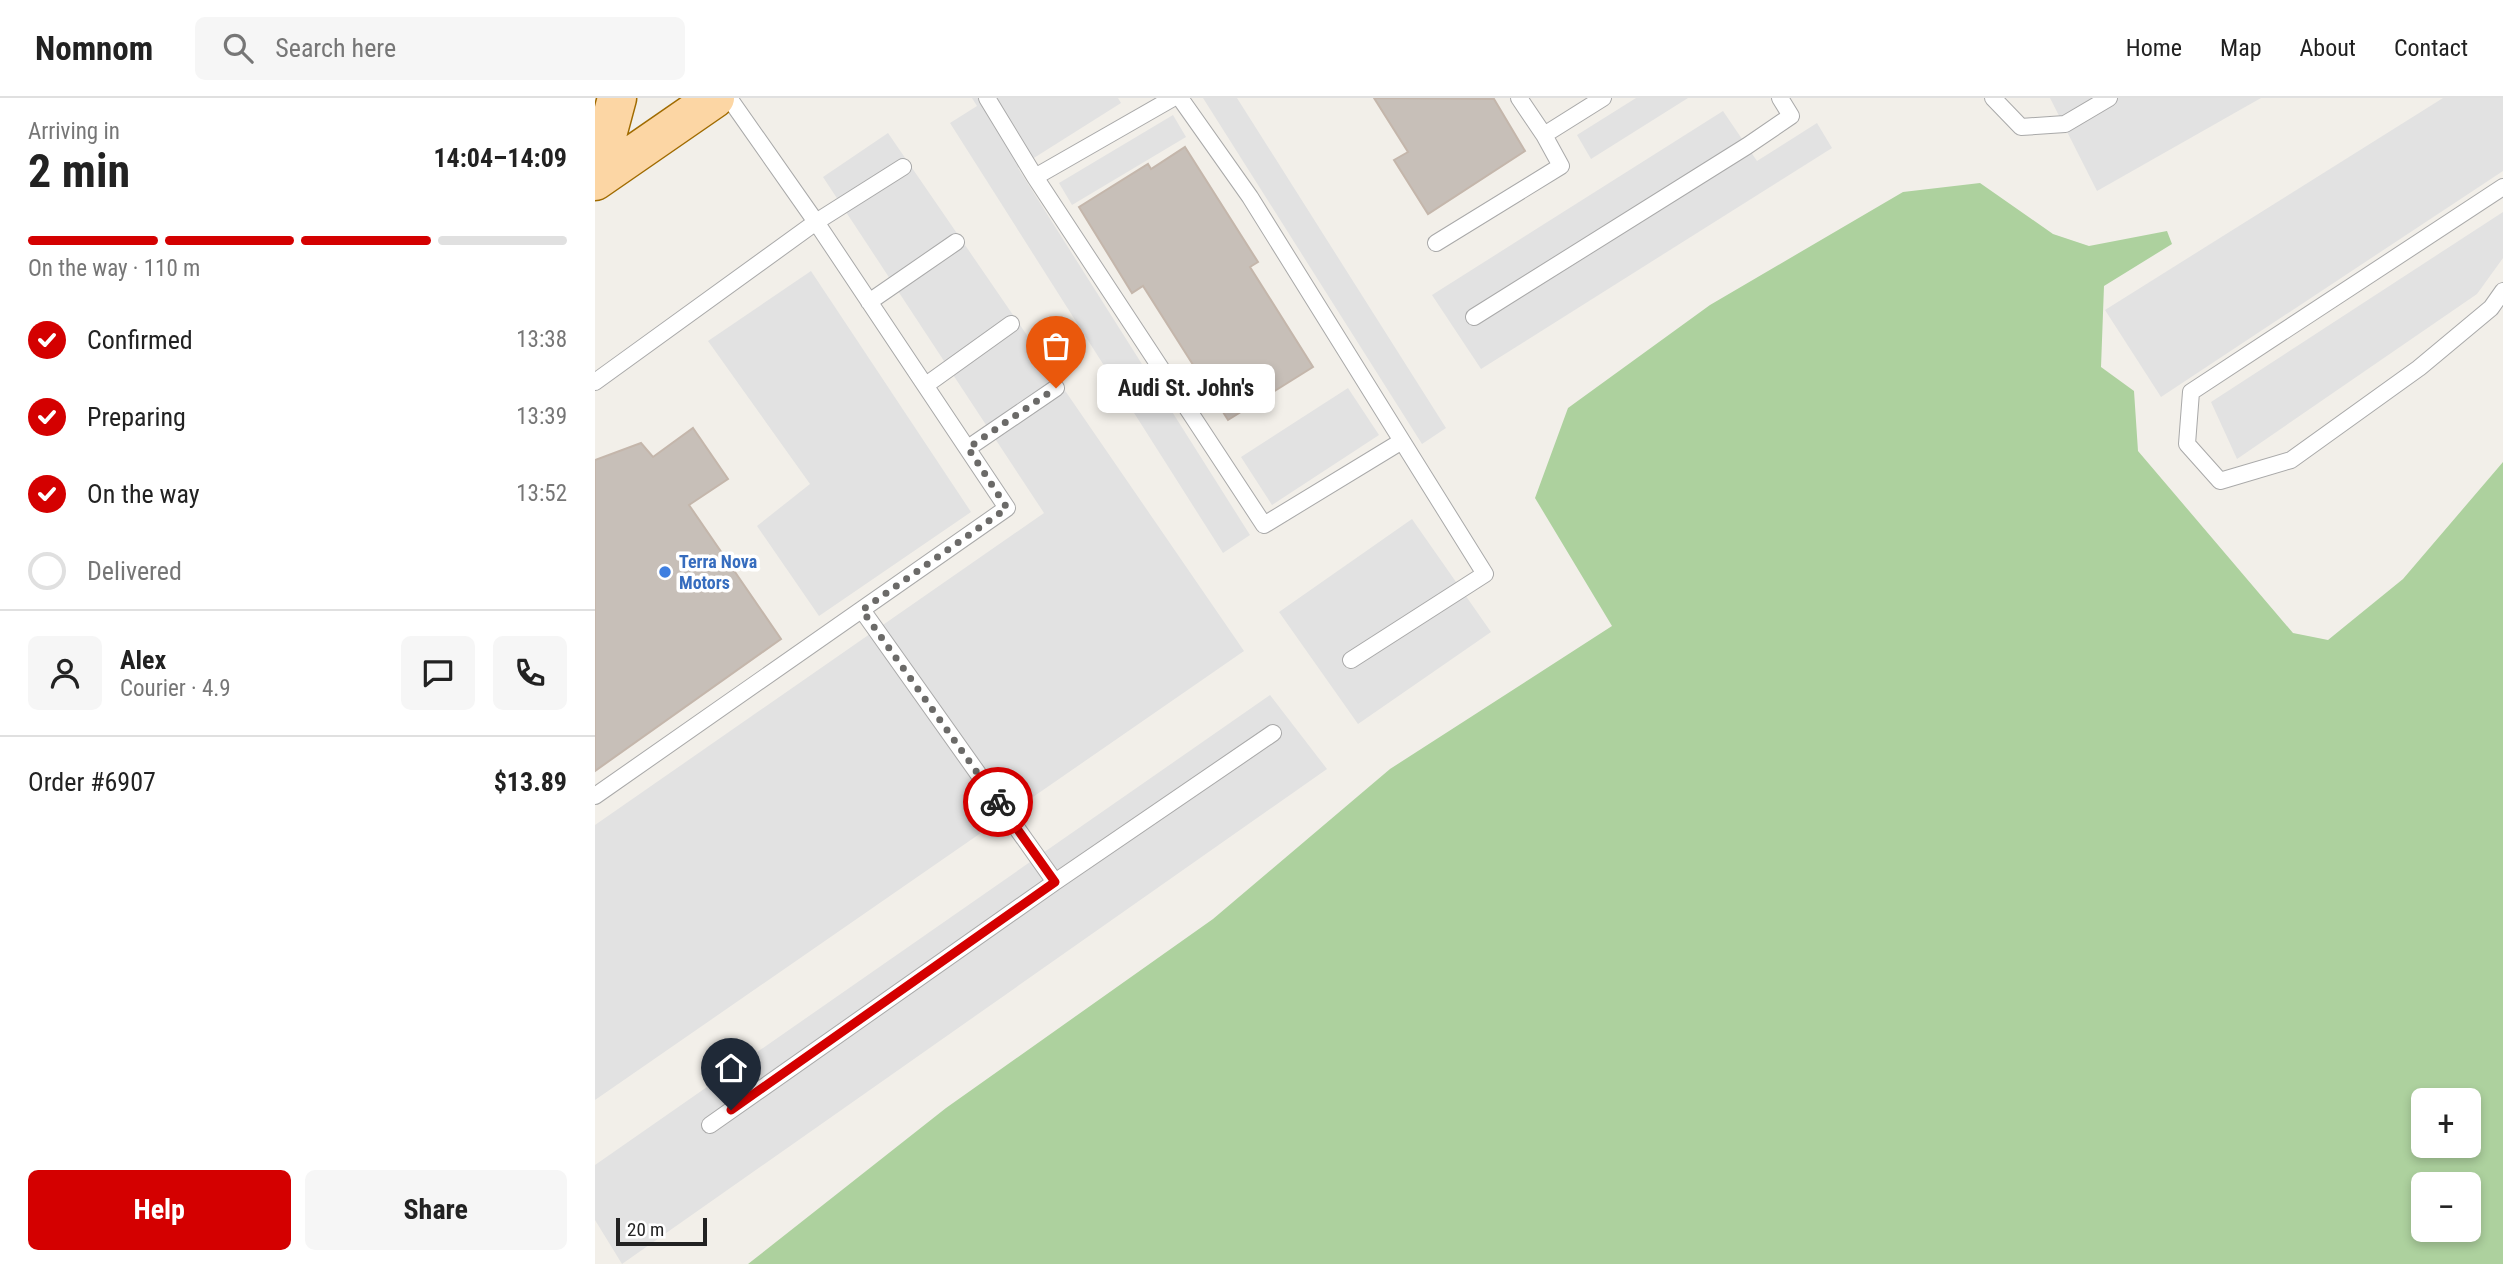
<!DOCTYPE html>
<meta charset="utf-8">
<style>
body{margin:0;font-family:"Roboto Condensed",sans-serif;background:#f6f6f6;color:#222;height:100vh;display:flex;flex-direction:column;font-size:26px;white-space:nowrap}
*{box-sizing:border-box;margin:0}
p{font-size:23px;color:#767676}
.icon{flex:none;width:38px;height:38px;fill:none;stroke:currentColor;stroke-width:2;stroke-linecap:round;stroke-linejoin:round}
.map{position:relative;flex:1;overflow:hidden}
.sheet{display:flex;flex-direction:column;background:#fff;width:595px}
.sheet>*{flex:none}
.fabs{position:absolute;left:1816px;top:990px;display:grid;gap:14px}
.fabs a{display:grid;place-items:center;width:70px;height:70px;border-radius:10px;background:#fff;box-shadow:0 4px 10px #0003;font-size:35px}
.scale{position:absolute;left:21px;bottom:18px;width:91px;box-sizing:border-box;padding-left:7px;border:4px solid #222;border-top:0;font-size:19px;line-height:24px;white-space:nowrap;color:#222;-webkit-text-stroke:5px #fff;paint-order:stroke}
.pin{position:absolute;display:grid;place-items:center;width:60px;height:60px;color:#fff;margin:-72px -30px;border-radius:50% 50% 50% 0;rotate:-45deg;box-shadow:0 0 7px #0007}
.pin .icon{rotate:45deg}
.courier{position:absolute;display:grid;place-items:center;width:70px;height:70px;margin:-35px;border:5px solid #d40000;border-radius:50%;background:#fff;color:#222;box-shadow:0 2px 9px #0007}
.bubble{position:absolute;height:49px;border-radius:10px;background:#fff;box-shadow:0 4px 10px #0003;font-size:23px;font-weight:700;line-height:49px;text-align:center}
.summary em{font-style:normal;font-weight:700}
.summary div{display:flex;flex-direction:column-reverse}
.summary{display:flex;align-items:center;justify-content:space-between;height:119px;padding:0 28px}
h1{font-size:46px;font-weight:700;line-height:52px}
.bar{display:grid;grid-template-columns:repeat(4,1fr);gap:10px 7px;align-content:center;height:84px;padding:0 28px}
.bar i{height:9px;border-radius:5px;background:#e0e0e0}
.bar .current{background:#d40000}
.bar p{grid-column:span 4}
.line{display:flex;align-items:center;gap:18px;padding:0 28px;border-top:2px solid #e0e0e0}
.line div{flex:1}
.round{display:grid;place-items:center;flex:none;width:74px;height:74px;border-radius:10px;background:#f6f6f6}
ol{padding:0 28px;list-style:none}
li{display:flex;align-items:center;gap:21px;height:77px}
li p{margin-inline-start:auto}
li .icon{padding:7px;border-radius:50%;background:#d40000;color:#fff;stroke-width:4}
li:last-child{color:#767676}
li i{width:38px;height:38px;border:4px solid #e0e0e0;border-radius:50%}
.cta{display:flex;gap:14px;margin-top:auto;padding:14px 28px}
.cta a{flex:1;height:80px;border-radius:10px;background:#d40000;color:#fff;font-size:28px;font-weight:700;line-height:80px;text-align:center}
.cta a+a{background:#f6f6f6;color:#222}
header{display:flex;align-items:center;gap:42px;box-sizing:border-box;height:98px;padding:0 35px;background:#fff;border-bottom:2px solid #e0e0e0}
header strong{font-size:33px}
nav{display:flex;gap:38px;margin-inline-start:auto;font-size:24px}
.search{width:490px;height:63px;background:#f6f6f6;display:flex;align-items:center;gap:18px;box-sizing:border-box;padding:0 24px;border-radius:10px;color:#767676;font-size:26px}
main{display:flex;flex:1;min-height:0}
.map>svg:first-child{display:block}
.forest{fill:#add19e;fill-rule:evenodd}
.parking{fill:#e2e2e2}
.building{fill:#c7bfb8;stroke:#c4b6ab;stroke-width:2}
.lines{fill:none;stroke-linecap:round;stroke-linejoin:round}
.lane-casing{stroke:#a9a9a9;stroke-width:18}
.primary-casing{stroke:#a06b00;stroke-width:41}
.lane{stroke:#fff;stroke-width:16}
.primary{stroke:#fcd6a4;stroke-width:38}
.done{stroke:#6b6a68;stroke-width:7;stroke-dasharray:0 12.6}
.route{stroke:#d40000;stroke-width:9}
.shop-dot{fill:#3f7fe0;stroke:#fff;stroke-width:2.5}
.labels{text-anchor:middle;stroke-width:7;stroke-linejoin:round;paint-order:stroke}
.shop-label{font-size:18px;font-weight:bold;fill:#366cbe;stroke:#fff;text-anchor:start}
</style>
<header>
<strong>Nomnom</strong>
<div class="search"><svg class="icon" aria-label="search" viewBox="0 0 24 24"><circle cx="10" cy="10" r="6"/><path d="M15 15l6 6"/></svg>Search here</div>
<nav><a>Home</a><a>Map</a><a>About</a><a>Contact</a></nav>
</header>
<main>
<section class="sheet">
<div class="summary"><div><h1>2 min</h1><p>Arriving in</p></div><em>14:04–14:09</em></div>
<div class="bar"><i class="current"></i><i class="current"></i><i class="current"></i><i></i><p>On the way · 110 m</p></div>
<ol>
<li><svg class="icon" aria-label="check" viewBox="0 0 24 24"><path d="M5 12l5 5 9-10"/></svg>Confirmed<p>13:38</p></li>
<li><svg class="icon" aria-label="check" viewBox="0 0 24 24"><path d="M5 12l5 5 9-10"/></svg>Preparing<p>13:39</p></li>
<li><svg class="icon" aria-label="check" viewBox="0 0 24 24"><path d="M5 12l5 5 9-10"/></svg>On the way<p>13:52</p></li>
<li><i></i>Delivered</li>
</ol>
<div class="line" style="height:126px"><a class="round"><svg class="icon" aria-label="person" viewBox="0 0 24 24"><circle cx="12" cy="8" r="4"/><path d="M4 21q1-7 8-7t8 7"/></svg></a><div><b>Alex</b><p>Courier · 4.9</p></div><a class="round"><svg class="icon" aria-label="chat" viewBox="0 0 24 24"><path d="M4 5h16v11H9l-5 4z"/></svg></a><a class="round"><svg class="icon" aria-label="phone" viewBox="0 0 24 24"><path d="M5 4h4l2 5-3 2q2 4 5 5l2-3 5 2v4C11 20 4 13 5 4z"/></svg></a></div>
<div class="line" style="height:91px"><div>Order #6907</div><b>$13.89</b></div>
<div class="cta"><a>Help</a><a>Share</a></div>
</section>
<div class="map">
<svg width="1908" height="1166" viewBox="0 0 1908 1166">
<rect width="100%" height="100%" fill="#f2efe9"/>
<path class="forest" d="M1385,85l73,51 36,12 78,-15 5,13 -68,42 -3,81 33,24 4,60 155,182 35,7 75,-61 100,-117v802h-1755l198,-156 267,-189 177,-150 222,-143 -77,-128 33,-90 142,-103 193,-113zM1829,1003h45v45h-45zM1829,1087h45v45h-45z"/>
<path class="parking" d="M377,0h146l3,5 -103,65 232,367 -27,18 -273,-430 27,-17z
M608,0h34l209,330 -24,16z
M1041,0h52l-97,61 -14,-24z
M1455,0h211l-164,93z
M1848,0h60v73l-342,226 -56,-87z
M1128,13l34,50 60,-38 15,25 -351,221 -49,-74z
M578,17l13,22 -114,68 -13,-22z
M293,35l356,518 -649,449v-275l449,-312 -221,-336z
M1908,114v46l-26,36 -240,165 -26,-57z
M216,173l160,241 -152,104 -62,-90 53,-42 -102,-143z
M753,290l31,47 -107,70 -31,-48z
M817,421l79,113 -133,92 -79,-112z
M675,597l57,74 -705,495 -27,-44v-55z"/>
<path class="building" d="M779,0l120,1 31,52 -97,63 -34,-54 14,-8z
M590,49l73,115 -8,5 63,100 -85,53 -85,-134 -11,7 -53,-86 69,-43 3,5z
M98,330l35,51 -39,26 92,134 -186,132v-311l46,-17 12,14z"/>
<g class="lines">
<g class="lane-casing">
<path id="lane" d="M392,0l48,79
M578,0l-138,79 229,348 138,-84 -152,-244 -70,-99
M924,0l25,37 59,-37
M1398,0l28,29 44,-3 44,-26
M1908,89l-312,205 -4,52 33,37 71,-21 128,-92 72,-60 12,-17
M841,145l125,-77 -17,-31
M274,204l87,-60
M879,219l273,-171 44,-30 -11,-18
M0,284l221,-160 87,-55
M331,287l85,-61
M373,350l88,-60
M267,512l193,272
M756,562l134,-86 -83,-133
M0,698l412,-288 -191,-286 -87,-124
M115,1027l345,-243 218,-149"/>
</g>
<g class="primary-casing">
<path id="primary" d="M0,82l22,-82
M0,83l120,-83"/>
</g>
<use href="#lane" class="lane"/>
<use href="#primary" class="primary"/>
</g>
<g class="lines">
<path class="done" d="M403,704l-136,-192 145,-102 -39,-60 88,-60"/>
<path class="route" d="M136,1012l324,-228 -57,-80"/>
</g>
<circle class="shop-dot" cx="70" cy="474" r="7"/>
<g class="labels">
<g class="shop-label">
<text x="84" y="470">Terra Nova<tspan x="84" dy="21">Motors</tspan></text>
</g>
</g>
</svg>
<div class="fabs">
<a>+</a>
<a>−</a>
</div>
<div class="scale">20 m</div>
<div class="pin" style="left:461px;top:290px;background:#ea580c"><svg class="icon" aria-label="bag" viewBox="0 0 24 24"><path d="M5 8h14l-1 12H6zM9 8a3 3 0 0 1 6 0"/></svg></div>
<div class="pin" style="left:136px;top:1012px;background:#1f2937"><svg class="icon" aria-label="home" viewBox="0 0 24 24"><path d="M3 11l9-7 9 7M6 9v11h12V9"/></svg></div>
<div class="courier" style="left:403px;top:704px"><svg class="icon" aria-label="bike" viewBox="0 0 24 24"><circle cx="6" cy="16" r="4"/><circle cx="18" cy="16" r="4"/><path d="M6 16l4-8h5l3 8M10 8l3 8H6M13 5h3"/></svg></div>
<div class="bubble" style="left:502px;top:266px;width:178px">Audi St. John's</div>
</div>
</main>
